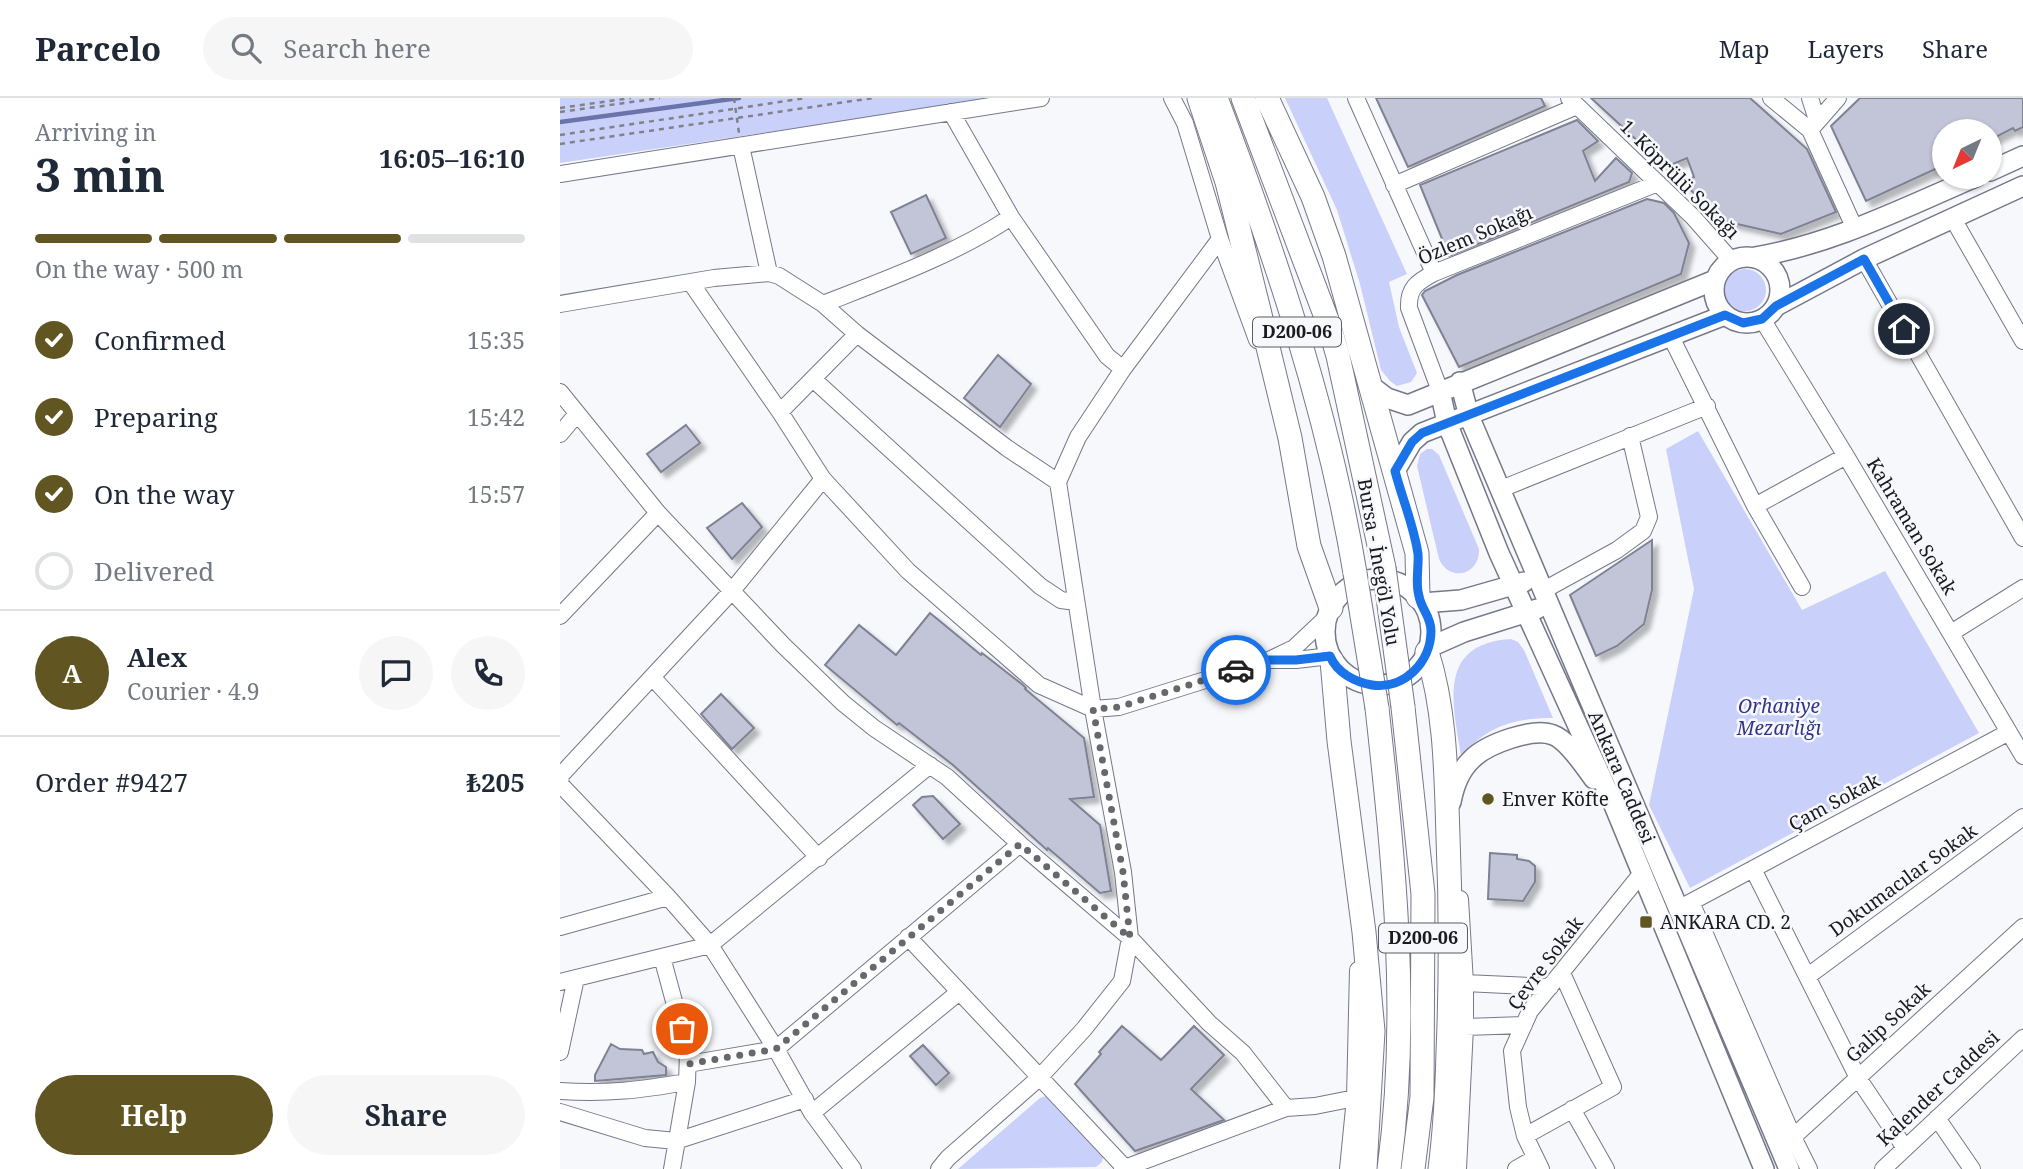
<!DOCTYPE html>
<meta charset="utf-8">
<style>
body{margin:0;font-family:"Noto Serif",serif;background:#f6f6f7;color:#1f2937;height:100vh;display:flex;flex-direction:column;font-size:26px;white-space:nowrap}
*{box-sizing:border-box;margin:0}
p{font-size:23px;color:#747a83}
.icon{flex:none;width:38px;height:38px;fill:none;stroke:currentColor;stroke-width:2;stroke-linecap:round;stroke-linejoin:round}
.map{position:relative;flex:1;overflow:hidden}
.drawer{display:flex;flex-direction:column;background:#fff;width:560px}
.drawer>*{flex:none}
.needle{width:46px;rotate:223deg}
.controls{position:absolute;left:1372px;top:21px;display:grid;gap:14px}
.controls a{display:grid;place-items:center;width:70px;height:70px;border-radius:50%;background:#fff;box-shadow:0 2px 5px #0004;font-size:35px}
.pin{position:absolute;display:grid;place-items:center;width:60px;height:60px;color:#fff;margin:-30px;border:4px solid #fff;border-radius:50%;box-shadow:0 2px 7px #0007}
.courier{position:absolute;display:grid;place-items:center;width:70px;height:70px;margin:-35px;border:5px solid #1a73e8;border-radius:50%;background:#fff;color:#222;box-shadow:0 2px 9px #0007}
.headline em{font-style:normal;font-weight:700}
.headline div{display:flex;flex-direction:column-reverse}
.headline{display:flex;align-items:center;justify-content:space-between;height:119px;padding:0 35px}
h1{font-size:46px;font-weight:700;line-height:52px}
.bar{display:grid;grid-template-columns:repeat(4,1fr);gap:10px 7px;align-content:center;height:84px;padding:0 35px}
.bar i{height:9px;border-radius:5px;background:#e0e1e3}
.bar .current{background:#615622}
.bar p{grid-column:span 4}
.line{display:flex;align-items:center;gap:18px;padding:0 35px;border-top:2px solid #e0e1e3}
.line div{flex:1}
.round{display:grid;place-items:center;flex:none;width:74px;height:74px;border-radius:37px;background:#f6f6f7}
ol{padding:0 35px;list-style:none}
li{display:flex;align-items:center;gap:21px;height:77px}
li p{margin-inline-start:auto}
li .icon{padding:7px;border-radius:50%;background:#615622;color:#fff;stroke-width:4}
li:last-child{color:#747a83}
li i{width:38px;height:38px;border:4px solid #e0e1e3;border-radius:50%}
.primary-button{display:flex;gap:14px;margin-top:auto;padding:14px 35px}
.primary-button a{flex:1;height:80px;border-radius:42px;background:#615622;color:#fff;font-size:28px;font-weight:700;line-height:80px;text-align:center}
.primary-button a+a{background:#f6f6f7;color:#1f2937}
header{display:flex;align-items:center;gap:42px;box-sizing:border-box;height:98px;padding:0 35px;background:#fff;border-bottom:2px solid #e0e1e3}
header strong{font-size:33px}
nav{display:flex;gap:38px;margin-inline-start:auto;font-size:24px}
.search{width:490px;height:63px;background:#f6f6f7;display:flex;align-items:center;gap:18px;box-sizing:border-box;padding:0 24px;border-radius:38px;color:#747a83;font-size:26px}
main{display:flex;flex:1;min-height:0}
.map>svg:first-child{display:block}
.green{fill:#c9d0fa}
.lines{fill:none;stroke-linecap:round;stroke-linejoin:round}
.stream{stroke:#6b74aa;stroke-width:4.5}
.building{fill:#c2c5d8;stroke:#7e8293;stroke-width:2;filter:url(#shadow)}
.minor-casing{stroke:#757889;stroke-width:18}
.major-casing{stroke:#757889;stroke-width:22}
.highway-casing{stroke:#757889;stroke-width:25}
.path{stroke:#808287;stroke-width:2.5;stroke-dasharray:5 5;stroke-linecap:butt}
.minor{stroke:#fff;stroke-width:16}
.major{stroke:#fff;stroke-width:19}
.highway{stroke:#fff;stroke-width:23}
.highway-bridge-casing{stroke:#757889;stroke-width:25;stroke-linecap:butt}
.highway-bridge{stroke:#fff;stroke-width:23}
.done{stroke:#66686d;stroke-width:7;stroke-dasharray:0 12.6}
.route{stroke:#1a73e8;stroke-width:9}
.poi-dot{fill:#615622;stroke:#f7f8fc;stroke-width:2.5}
.labels{text-anchor:middle;stroke-width:5;stroke-linejoin:round;paint-order:stroke}
.shield{fill:#f7f8fc;stroke:#5b5d62;stroke-width:2}
.shield-label{font-size:18px;font-weight:bold;fill:#181a20}
.street-label{font-size:19px;fill:#181a20;stroke:#f7f8fc}
.park-label{font-size:19px;font-style:italic;fill:#33338a;stroke:#f7f8fc}
.poi-label{font-size:19px;fill:#181a20;stroke:#f7f8fc;text-anchor:start}
</style>
<header>
<strong>Parcelo</strong>
<div class="search"><svg class="icon" aria-label="search" viewBox="0 0 24 24"><circle cx="10" cy="10" r="6"/><path d="M15 15l6 6"/></svg>Search here</div>
<nav><a>Map</a><a>Layers</a><a>Share</a></nav>
</header>
<main>
<section class="drawer">
<div class="headline"><div><h1>3 min</h1><p>Arriving in</p></div><em>16:05–16:10</em></div>
<div class="bar"><i class="current"></i><i class="current"></i><i class="current"></i><i></i><p>On the way · 500 m</p></div>
<ol>
<li><svg class="icon" aria-label="check" viewBox="0 0 24 24"><path d="M5 12l5 5 9-10"/></svg>Confirmed<p>15:35</p></li>
<li><svg class="icon" aria-label="check" viewBox="0 0 24 24"><path d="M5 12l5 5 9-10"/></svg>Preparing<p>15:42</p></li>
<li><svg class="icon" aria-label="check" viewBox="0 0 24 24"><path d="M5 12l5 5 9-10"/></svg>On the way<p>15:57</p></li>
<li><i></i>Delivered</li>
</ol>
<div class="line" style="height:126px"><b class="round" style="background:#615622;color:#fff">A</b><div><b>Alex</b><p>Courier · 4.9</p></div><a class="round"><svg class="icon" aria-label="chat" viewBox="0 0 24 24"><path d="M4 5h16v11H9l-5 4z"/></svg></a><a class="round"><svg class="icon" aria-label="phone" viewBox="0 0 24 24"><path d="M5 4h4l2 5-3 2q2 4 5 5l2-3 5 2v4C11 20 4 13 5 4z"/></svg></a></div>
<div class="line" style="height:91px"><div>Order #9427</div><b>₺205</b></div>
<div class="primary-button"><a>Help</a><a>Share</a></div>
</section>
<div class="map">
<svg width="1463" height="1071" viewBox="0 0 1463 1071">
<defs>
<filter id="shadow"><feDropShadow dx="5.5" dy="5.5" stdDeviation="2" flood-color="#0004"/></filter>
</defs>
<rect width="100%" height="100%" fill="#f7f8fc"/>
<path class="green" d="M0,0h439l-439,65z
M725,0h42l80,176 -18,8 10,45 18,46 -6,9 -14,4 -7,-5 -9,-11 -21,-86 -23,-74z
M1164 192a21 21 0 1 1 42 0a21 21 0 1 1-42 0Z
M1138,333l104,179 83,-39 94,162 -289,155 -41,-83 45,-216 -28,-140z
M867,351h5l7,6 40,94c1,26 -29,34 -40,10l-22,-93 3,-12z
M951,541l7,3 6,8 29,68c-40,0 -65,8 -92,38 -8,-52 -25,-112 50,-117z
M489,997l49,53 5,8 -1,6 -6,5 -138,2 82,-71z"/>
<g class="lines">
<path class="stream" d="M0,24l179,-24"/>
</g>
<path class="building" d="M816,0h165l4,8 -137,61z
M1031,0h159l57,51 29,63 -55,22 -57,-13 -42,-39 12,-5 -7,-19 -21,9z
M1300,0h163v29l-8,4 -2,-3 -23,12v-9h-46v34l-78,36 -35,-75z
M1017,22l21,21 -15,10 12,30 21,-23 16,15 -3,9 -180,74 -29,-71z
M366,97l20,43 -35,16 -20,-42z
M1087,101l17,4 10,10 15,30 -8,31 -222,93 -37,-72 3,-4 32,-16z
M438,257l33,29 -31,43 -36,-29z
M126,327l14,18 -39,29 -14,-18z
M182,405l20,24 -30,32 -25,-31z
M1092,442v50l-8,34 -27,22 -21,10 -26,-61z
M370,515l51,42 1,-2 41,32 3,3 -1,1 59,49 10,59 -24,2 30,26 11,66 -11,2 -52,-45 -1,2 -94,-85 -54,-42 -2,2 -72,-60 34,-40 37,30z
M161,596l33,34 -22,21 -31,-35z
M373,698l27,28 -17,15 -30,-34 9,-8z
M930,755l27,2v4l12,2 6,5v16l-12,19 -35,-2z
M562,928l39,34 33,-34 30,29 -33,34 33,31 -89,31 -60,-67 26,-30 -2,-2z
M51,946l9,5 22,1 2,4 9,-2 5,10 8,5v8l-71,6v-6z
M363,947l26,28 -13,12 -26,-29z"/>
<g class="lines">
<g class="minor-casing">
<path id="minor" d="M612,0l13,25 35,116 37,101
M796,0l78,175
M1009,0l124,119 38,43
M1211,0l39,32 45,99
M1250,0l7,22
M391,14l60,105 96,139 16,13
M1250,32l28,-32
M181,48l28,127
M0,76l481,-76
M834,87l183,-79
M1392,119l71,124
M1304,161l159,279
M131,185l89,129 43,67 85,92 131,114 54,24 26,-2 150,-47
M0,206l154,-26 55,-5 10,3 44,28 34,30 150,114 51,34
M263,206c64,-25 131,-49 188,-87
M1202,221l84,137 177,300
M1111,239l84,169 47,81
M253,281l227,207 21,14 15,2
M880,293l-31,-83c-1,-20 8,-26 25,-35l224,-90
M0,294l98,121 125,132 60,58 31,25 73,49 73,67 110,94 79,85 34,30 43,55 29,-2 40,-8
M220,314l77,-78
M0,336l16,-19
M941,391l206,-83
M1195,408l91,-50
M984,492l73,-40 26,-19 6,-14 -19,-81
M0,518l98,-103
M768,518l-34,32 -25,12h27l34,-4
M1391,535l72,-45
M93,580l166,180
M1,687l107,112 42,48 66,104 36,64 41,56
M0,688l1,-11 170,-183 92,-113
M1193,771l105,209 47,70
M1131,804l102,235 16,32
M1118,811l331,-177
M0,829l108,-30
M348,839l217,231
M102,859l26,96 -1,29 -15,87
M1248,878l215,-159
M0,884l150,-37 220,-180
M905,885l85,4
M905,929l59,-2
M0,954l16,-74
M128,966l88,-15 244,-205
M0,993c48,3 80,-1 127,-9
M1012,1011l34,60
M0,1014l85,26 31,3 129,-42
M252,1015l147,-121
M1377,1020l35,51
M965,1038l88,-49 -51,-114
M1221,1050l242,-221
M379,1071l9,-11 91,-80 45,-49 38,-48 8,-43 -7,-66 -30,-163 -35,-227 20,-45 45,-68 97,-130
M562,1071l164,-61
M788,1071l7,-71 3,-128
M898,1071l7,-142v-44l-5,-84
M956,1071l19,-11
M981,1071l-16,-33 -7,-29 -6,-56 18,-40 112,-138
M1323,1071l140,-131"/>
</g>
<g class="major-casing">
<path id="major" d="M1430,73l33,-15
M1154 192a33 33 0 1 1 66 0a33 33 0 1 1-66 0Z
M1195,159c78,-13 148,-49 221,-80
M1216,208l88,-47 159,-73
M900,284l9,34 320,753
M811,288l16,12 21,7 307,-125
M880,293l7,32 52,130 114,250 151,366
M835,373l17,-29 10,-9 303,-118
M765 534a53 53 0 1 1 106 0a53 53 0 1 1-106 0Z
M862,505l39,-3 63,-18
M870,549l34,-15 73,-23
M891,704c3,-16 8,-31 21,-43 15,-15 61,-32 81,-24 15,5 31,31 41,44"/>
</g>
<g class="highway-casing">
<path id="highway" d="M639,0l28,84 31,124 32,132 19,108 22,62
M656,0c58,153 112,313 139,475
M683,0l86,227 9,31 46,212
M707,0l46,99 21,59 83,297 1,44
M867,554c19,59 19,124 21,185 3,72 3,143 0,215 -1,39 -3,78 -8,117
M772,563l7,80 25,191 9,99 -8,138
M843,609l20,187 -1,203 -9,72
M817,610c17,154 33,306 12,461"/>
</g>
<path class="path" d="M174,0l5,35
M0,10l71,-10
M0,14l100,-14
M0,37l246,-37
M0,46l313,-46"/>
<use href="#minor" class="minor"/>
<use href="#major" class="major"/>
<use href="#highway" class="highway"/>
<g class="highway-bridge-casing">
<path id="highway-bridge" d="M824,470l19,139
M795,475l22,135"/>
</g>
<use href="#highway-bridge" class="highway-bridge"/>
</g>
<g class="lines">
<path class="done" d="M122,931l6,24v11l88,-15 244,-205 110,94 -7,-66 -30,-163 26,-2 117,-37"/>
<path class="route" d="M676,572l33,-10h27l34,-4c7,17 25,26 42,29 32,5 59,-23 59,-54 0,-15 -10,-22 -12,-35 -4,-13 0,-29 -1,-42 -4,-28 -16,-56 -23,-83l17,-29 10,-9 303,-118 18,8 19,-4 14,-13 88,-47 40,70"/>
</g>
<g class="poi-dot">
<circle cx="928" cy="701" r="7"/>
<rect x="1079" y="817" width="14" height="14" rx="3.5"/>
</g>
<g class="labels">
<g class="shield">
<rect x="693" y="219.5" width="88" height="29" rx="5"/>
<rect x="819" y="825.5" width="88" height="29" rx="5"/>
</g>
<g class="shield-label">
<text x="737" y="240">D200-06</text>
<text x="863" y="846">D200-06</text>
</g>
<g class="street-label">
<text transform="translate(1120 81) rotate(45)" y="7">1. Köprülü Sokağı</text>
<text transform="translate(915 137) rotate(-23)" y="7">Özlem Sokağı</text>
<text transform="translate(1352 428) rotate(59)" y="7">Kahraman Sokak</text>
<text transform="translate(819 464) rotate(80)" y="7">Bursa - İnegöl Yolu</text>
<text transform="translate(1062 679) rotate(67)" y="7">Ankara Caddesi</text>
<text transform="translate(1274 704) rotate(-28)" y="7">Çam Sokak</text>
<text transform="translate(1343 782) rotate(-36)" y="7">Dokumacılar Sokak</text>
<text transform="translate(985 865) rotate(-53)" y="7">Çevre Sokak</text>
<text transform="translate(1328 924) rotate(-43)" y="7">Galip Sokak</text>
<text transform="translate(1378 990) rotate(-43)" y="7">Kalender Caddesi</text>
</g>
<g class="park-label">
<text x="1219" y="615">Orhaniye<tspan x="1219" dy="22">Mezarlığı</tspan></text>
</g>
<g class="poi-label">
<text x="942" y="708">Enver Köfte</text>
<text x="1100" y="831">ANKARA CD. 2</text>
</g>
</g>
</svg>
<div class="controls">
<a><svg class="needle" viewBox="-14 -14 28 28"><path d="M0-13l5 13h-10z" fill="#e53935"/><path d="M0 13l5-13h-10z" fill="#747a83"/></svg></a>
</div>
<div class="pin" style="left:122px;top:931px;background:#ea580c"><svg class="icon" aria-label="bag" viewBox="0 0 24 24"><path d="M5 8h14l-1 12H6zM9 8a3 3 0 0 1 6 0"/></svg></div>
<div class="pin" style="left:1344px;top:231px;background:#1f2937"><svg class="icon" aria-label="home" viewBox="0 0 24 24"><path d="M3 11l9-7 9 7M6 9v11h12V9"/></svg></div>
<div class="courier" style="left:676px;top:572px"><svg class="icon" aria-label="car" viewBox="0 0 24 24"><path d="M5 17H2v-5l4-1 3-4h7l3 4 3 1v5h-3M9 17h6M6 11h13"/><circle cx="7" cy="17" r="2"/><circle cx="17" cy="17" r="2"/></svg></div>
</div>
</main>
